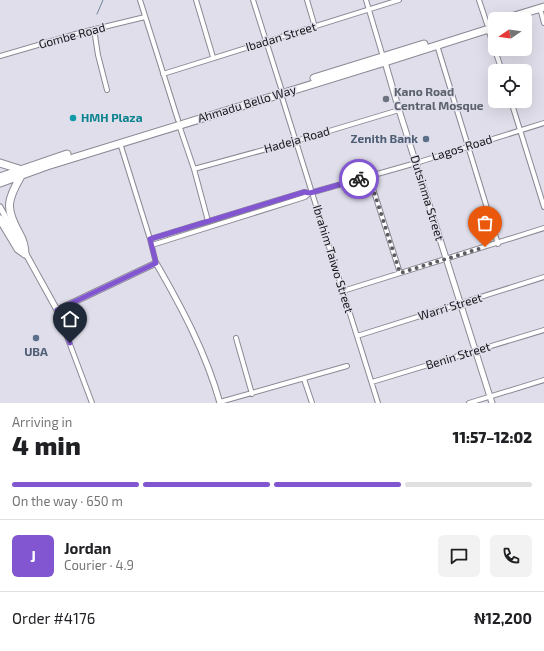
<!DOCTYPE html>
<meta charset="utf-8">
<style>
body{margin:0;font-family:"Exo 2",sans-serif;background:#f2f2f2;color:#202124;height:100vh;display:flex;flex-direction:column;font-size:15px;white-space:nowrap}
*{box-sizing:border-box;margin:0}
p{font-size:13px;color:#757577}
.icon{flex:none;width:22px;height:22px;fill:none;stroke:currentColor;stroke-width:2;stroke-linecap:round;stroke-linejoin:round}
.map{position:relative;height:403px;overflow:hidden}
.side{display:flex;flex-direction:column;background:#fff;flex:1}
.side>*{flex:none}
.needle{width:26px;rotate:257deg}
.controls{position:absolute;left:488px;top:12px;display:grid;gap:8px}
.controls a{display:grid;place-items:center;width:44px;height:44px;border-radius:6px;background:#fff;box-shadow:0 4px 16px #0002;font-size:20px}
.pin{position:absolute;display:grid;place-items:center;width:34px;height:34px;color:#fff;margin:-41px -17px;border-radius:50% 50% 50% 0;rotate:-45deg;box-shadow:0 0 4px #0007}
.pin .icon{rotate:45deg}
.courier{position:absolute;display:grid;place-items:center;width:40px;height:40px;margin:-20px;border:3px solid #8256d0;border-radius:50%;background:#fff;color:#222;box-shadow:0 1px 5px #0007}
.summary em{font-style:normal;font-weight:800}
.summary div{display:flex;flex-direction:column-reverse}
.summary{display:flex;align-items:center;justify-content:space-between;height:68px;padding:0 12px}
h1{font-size:26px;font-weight:800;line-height:30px}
.bar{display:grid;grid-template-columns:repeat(4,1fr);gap:6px 4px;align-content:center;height:48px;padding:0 12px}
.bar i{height:5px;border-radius:3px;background:#e0e0e0}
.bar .current{background:#8256d0}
.bar p{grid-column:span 4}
.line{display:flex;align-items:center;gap:10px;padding:0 12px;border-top:1px solid #e0e0e0}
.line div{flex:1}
.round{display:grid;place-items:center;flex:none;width:42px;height:42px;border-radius:6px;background:#f2f2f2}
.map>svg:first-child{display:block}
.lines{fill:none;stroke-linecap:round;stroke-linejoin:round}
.stream{stroke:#6e869f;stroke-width:1}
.minor-casing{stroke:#8a8a95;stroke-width:6}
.tertiary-casing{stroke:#8a8a95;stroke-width:7}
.primary-casing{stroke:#8a8a95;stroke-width:9}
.minor{stroke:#fff;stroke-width:4}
.tertiary{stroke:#fff;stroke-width:5}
.primary{stroke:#fff;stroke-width:7}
.done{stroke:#5b5b62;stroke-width:4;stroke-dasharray:0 7.2}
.route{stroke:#8256d0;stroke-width:5}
.worship-dot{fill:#6b7280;stroke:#dfdeea;stroke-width:1.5}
.culture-dot{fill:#0f9aa8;stroke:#dfdeea;stroke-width:1.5}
.service-dot{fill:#5c6f8a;stroke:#dfdeea;stroke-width:1.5}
.labels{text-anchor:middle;stroke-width:3;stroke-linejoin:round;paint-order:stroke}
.street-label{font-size:12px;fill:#141418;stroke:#dfdeea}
.worship-label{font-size:12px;font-weight:bold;fill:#5b616d;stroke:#dfdeea;text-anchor:start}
.culture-label{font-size:12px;font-weight:bold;fill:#0d838f;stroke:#dfdeea;text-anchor:start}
.service-label{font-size:12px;font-weight:bold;fill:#4e5e75;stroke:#dfdeea;text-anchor:end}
</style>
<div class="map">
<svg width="544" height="403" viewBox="0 0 544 403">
<rect width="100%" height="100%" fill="#dfdeea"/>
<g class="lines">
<path class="stream" d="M97,14l6,-14"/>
<g class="minor-casing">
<path id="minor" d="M140,0l38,120
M196,0l17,57
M253,0l28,88
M307,0l8,27
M366,0l17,57
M479,0l8,24
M541,12l3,11
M94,29l4,26 9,35
M488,29l14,42
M437,45l61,199
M0,56l79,-23 66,-16
M163,74l236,-74
M281,94l97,309
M511,101l33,106
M179,125l15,44 14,52
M120,143l30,96 6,24
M194,169l102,-28 103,-31
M369,176l31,97
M150,239l154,-47 6,1 106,-30 128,-40
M152,245l153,-48 5,-4
M343,291l201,-63
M57,310l35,93
M357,336l187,-59
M236,338l16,56
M304,379l8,24
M372,382l172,-52
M220,402l127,-36
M469,403l75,-23"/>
</g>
<g class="tertiary-casing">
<path id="tertiary" d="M385,62l14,48 93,293
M0,207l57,103 99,-47c26,45 50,90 64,140"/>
</g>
<g class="primary-casing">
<path id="primary" d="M505,19l39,-12
M314,78l110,-34
M0,163l19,6
M21,176c-14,24 -16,32 -2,57 4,7 6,12 6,21
M0,177l67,-23
M0,183l47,-17 338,-104 110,-35
M0,219l18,30 7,5"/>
</g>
<use href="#minor" class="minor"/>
<use href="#tertiary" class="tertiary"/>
<use href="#primary" class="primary"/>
</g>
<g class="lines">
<path class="done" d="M359,179l10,-3 31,97 85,-26"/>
<path class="route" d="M70,343l-13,-33 99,-47 -6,-24 154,-47 6,1 49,-14"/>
</g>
<circle class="worship-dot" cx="386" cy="99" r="4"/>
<circle class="culture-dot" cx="73" cy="118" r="4"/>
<g class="service-dot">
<circle cx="426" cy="139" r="4"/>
<circle cx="36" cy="338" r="4"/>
</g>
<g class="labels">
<g class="street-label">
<text transform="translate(72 36) rotate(-15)" y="4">Gombe Road</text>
<text transform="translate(281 37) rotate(-17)" y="4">Ibadan Street</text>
<text transform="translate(247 104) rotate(-17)" y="4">Ahmadu Bello Way</text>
<text transform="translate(297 140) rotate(-16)" y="4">Hadeja Road</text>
<text transform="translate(462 148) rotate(-17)" y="4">Lagos Road</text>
<text transform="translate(427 198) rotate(73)" y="4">Dutsinma Street</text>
<text transform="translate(333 259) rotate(73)" y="4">Ibrahim Taiwo Street</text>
<text transform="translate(450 307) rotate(-17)" y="4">Warri Street</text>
<text transform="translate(458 356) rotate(-17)" y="4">Benin Street</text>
</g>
<g class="worship-label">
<text x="394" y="96">Kano Road<tspan x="394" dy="14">Central Mosque</tspan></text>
</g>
<g class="culture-label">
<text x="81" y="122">HMH Plaza</text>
</g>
<g class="service-label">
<text x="418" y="143">Zenith Bank</text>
<text x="36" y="356" text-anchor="middle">UBA</text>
</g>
</g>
</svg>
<div class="controls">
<a><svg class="needle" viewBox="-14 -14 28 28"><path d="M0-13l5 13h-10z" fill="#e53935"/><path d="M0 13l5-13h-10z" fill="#757577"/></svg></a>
<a><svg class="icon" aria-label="locate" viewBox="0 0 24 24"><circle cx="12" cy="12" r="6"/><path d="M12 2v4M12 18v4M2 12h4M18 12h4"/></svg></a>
</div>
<div class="pin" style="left:485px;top:247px;background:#ea580c"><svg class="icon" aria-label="bag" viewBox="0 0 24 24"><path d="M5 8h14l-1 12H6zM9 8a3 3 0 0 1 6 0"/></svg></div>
<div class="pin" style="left:70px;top:343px;background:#1f2937"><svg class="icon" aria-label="home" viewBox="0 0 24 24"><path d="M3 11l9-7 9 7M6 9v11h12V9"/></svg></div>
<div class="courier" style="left:359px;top:179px"><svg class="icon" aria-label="bike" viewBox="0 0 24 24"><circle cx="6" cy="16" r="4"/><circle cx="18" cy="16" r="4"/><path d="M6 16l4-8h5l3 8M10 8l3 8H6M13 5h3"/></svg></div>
</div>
<section class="side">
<div class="summary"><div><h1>4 min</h1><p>Arriving in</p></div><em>11:57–12:02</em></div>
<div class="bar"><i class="current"></i><i class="current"></i><i class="current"></i><i></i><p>On the way · 650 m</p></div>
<div class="line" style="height:72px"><b class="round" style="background:#8256d0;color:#fff">J</b><div><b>Jordan</b><p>Courier · 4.9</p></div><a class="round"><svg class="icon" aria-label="chat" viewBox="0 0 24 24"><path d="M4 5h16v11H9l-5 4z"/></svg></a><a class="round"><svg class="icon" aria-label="phone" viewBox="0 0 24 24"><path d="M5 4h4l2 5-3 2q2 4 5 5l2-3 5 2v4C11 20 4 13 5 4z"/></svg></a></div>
<div class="line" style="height:52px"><div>Order #4176</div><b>₦12,200</b></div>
</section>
